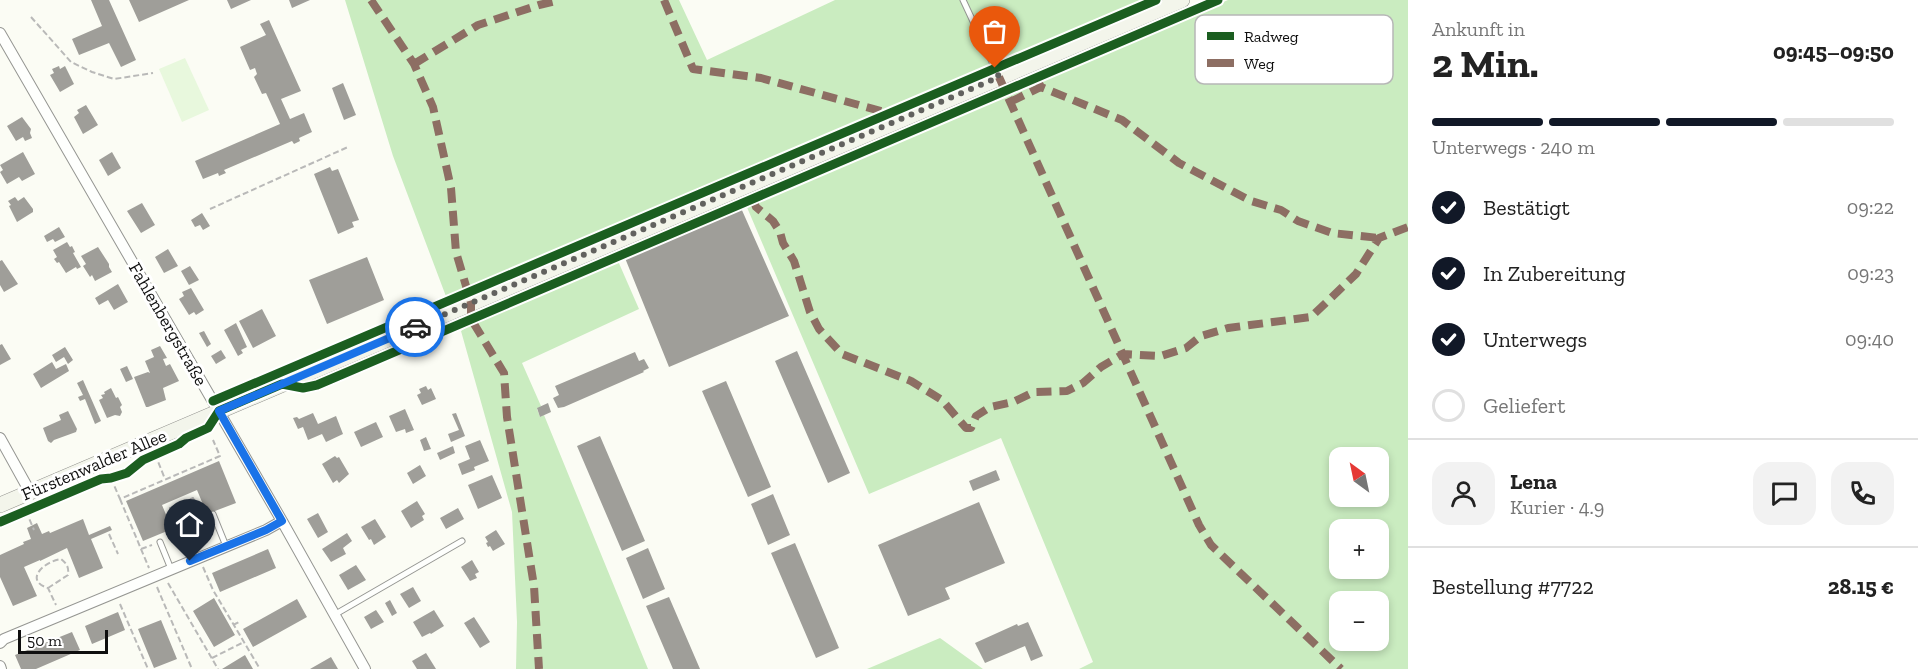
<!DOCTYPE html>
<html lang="de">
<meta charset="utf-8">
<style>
body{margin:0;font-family:"Zilla Slab",serif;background:#f2f2f2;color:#222;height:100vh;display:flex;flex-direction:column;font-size:22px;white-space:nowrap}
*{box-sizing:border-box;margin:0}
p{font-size:20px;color:#767676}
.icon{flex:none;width:33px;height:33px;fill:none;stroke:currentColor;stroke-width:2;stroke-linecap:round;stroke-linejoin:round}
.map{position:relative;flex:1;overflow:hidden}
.drawer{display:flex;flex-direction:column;background:#fff;width:510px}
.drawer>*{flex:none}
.needle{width:39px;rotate:327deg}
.controls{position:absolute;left:1329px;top:447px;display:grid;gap:12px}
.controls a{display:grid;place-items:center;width:60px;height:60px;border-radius:12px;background:#fff;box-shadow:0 3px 9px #0003;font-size:30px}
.scale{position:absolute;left:18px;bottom:15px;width:90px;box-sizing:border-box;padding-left:6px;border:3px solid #0f0f0f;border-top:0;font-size:16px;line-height:21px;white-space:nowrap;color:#0f0f0f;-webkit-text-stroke:4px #fff;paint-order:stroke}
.pin{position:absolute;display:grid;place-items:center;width:51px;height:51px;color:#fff;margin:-62px -26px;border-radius:50% 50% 50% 0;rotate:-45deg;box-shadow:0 0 6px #0007}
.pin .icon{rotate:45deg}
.courier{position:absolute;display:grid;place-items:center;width:60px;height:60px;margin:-30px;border:4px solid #1a73e8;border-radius:50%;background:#fff;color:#222;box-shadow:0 2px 8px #0007}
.head em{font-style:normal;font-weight:800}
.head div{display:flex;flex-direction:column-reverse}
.head{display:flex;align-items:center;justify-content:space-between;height:102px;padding:0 24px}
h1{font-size:39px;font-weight:800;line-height:45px}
.bar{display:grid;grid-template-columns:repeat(4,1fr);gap:9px 6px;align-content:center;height:72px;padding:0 24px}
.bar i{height:8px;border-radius:4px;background:#e0e0e0}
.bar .on{background:#111827}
.bar p{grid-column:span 4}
.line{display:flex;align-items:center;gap:15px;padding:0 24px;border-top:2px solid #e0e0e0}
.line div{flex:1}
.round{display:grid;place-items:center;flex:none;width:63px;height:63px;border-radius:18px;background:#f2f2f2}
ol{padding:0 24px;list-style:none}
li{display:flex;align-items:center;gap:18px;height:66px}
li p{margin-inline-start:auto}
li .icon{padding:6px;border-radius:50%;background:#111827;color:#fff;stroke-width:4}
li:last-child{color:#767676}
li i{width:33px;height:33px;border:3px solid #e0e0e0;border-radius:50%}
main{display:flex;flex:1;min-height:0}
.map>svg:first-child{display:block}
.green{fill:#ddf4d2}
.forest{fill:#caecc0;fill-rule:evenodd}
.pitch{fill:#e8f8dd}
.building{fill:#9f9e99}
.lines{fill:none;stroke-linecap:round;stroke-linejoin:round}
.lane-casing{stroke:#959692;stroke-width:7}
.street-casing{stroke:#959692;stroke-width:12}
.secondary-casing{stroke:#8c8c89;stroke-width:16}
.path{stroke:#b9b9b8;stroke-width:2;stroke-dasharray:6 3;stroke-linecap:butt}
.lane{stroke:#fefffd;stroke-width:5}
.street{stroke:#fefffd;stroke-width:10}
.secondary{stroke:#f3f5eb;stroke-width:15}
.quiet{stroke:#8d6e63;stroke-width:8;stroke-dasharray:15 8;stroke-linecap:butt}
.cycleway-casing{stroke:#fff;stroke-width:13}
.cycleway{stroke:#1b5e20;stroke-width:9}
.done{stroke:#62625f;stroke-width:6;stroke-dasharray:0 10.8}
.route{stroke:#1a73e8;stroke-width:8}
.labels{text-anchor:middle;stroke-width:6;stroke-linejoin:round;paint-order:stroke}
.street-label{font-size:18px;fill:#0f0f0f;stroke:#fff}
.key{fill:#fff;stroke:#b7b7b7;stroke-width:1.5}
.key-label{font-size:16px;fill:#0f0f0f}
</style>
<main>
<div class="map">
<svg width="1408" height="669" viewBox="0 0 1408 669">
<rect width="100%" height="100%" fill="#fbfcf4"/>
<path class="green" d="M202,516l6,19 -23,10 -8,-19z"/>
<path class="forest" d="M345,0h334l28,60 128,-60h311l-699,299 -54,-143z
M1228,0h180v669h-329l14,-7 -92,-224 -132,56 -123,-289zM1340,458h38v38h-38zM1340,530h38v38h-38zM1340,602h38v38h-38z
M618,261l21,48 -117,54 19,43 -4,3 3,8 4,-2 104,254h-132l1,-47 -5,-110 -51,-181 20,-13z
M940,638l43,31h-116z"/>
<path class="pitch" d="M185,58l24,52 -27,12 -23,-53z"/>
<path class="building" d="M91,0h18l27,60 -15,7 -12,-24 -30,12 -7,-16 30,-13z
M129,0h60l-50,22z
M227,0h24l-20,9z
M289,0h21l-18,8z
M269,20l32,71 -20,8 9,20 14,-6 8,19 -13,6 1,3 -6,3 -2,-3 -68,29 2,3 -7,3 -1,-3 -15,6 -8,-18 85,-37 -14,-31 -4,1 -8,-17 3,-3 -2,-6 -5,2 -10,-23 26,-12 -6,-11z
M59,66l1,3 5,-3 9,18 -14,8 -10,-17 4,-2 -2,-4z
M343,83l13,32 -12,5 -12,-32z
M86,105l12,20 -15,9 -9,-17 5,-4 -2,-3z
M22,117l9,12 -1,4 2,5 -7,3 -2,-4 -7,4 -9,-15z
M23,152l12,22 -13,7 -3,-4 -12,7 -7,-12 3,-2 -3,-5z
M112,152l9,16 -13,8 -9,-16z
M330,167l2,4 6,-2 21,51 -7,2 2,5 -16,7 -24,-60z
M15,197l3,4 6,-4 9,12v3l-16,10 -8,-16 2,-1 -3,-4z
M142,203l13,22 -14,8 -14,-22z
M741,208l48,108 -120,51 -44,-109z
M202,213l8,13 -7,4 -3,-5 -5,2 -4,-7z
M59,227l6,10 -10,5 -2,-3 -6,3 -3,-6z
M67,242l3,5 2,-1 3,6 -2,1 8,14 -4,2 -1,-2 -10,6 -7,-11 -2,1 -3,-4 3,-2 -4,-7z
M98,247l11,17v3l3,5 -17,9 -3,-6 -2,2 -7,-11 3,-2 -5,-8z
M168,249l10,17 -14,7 -9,-16z
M367,257l17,43 -57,24 -18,-44z
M2,260l16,24 -14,8 -4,-7v-24z
M190,266l9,14 -10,5 -8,-14z
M118,284l10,18 -14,8 -6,-10 -9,5 -4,-7z
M191,288l13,22 -8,5 -2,-3 -5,3 -10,-16 5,-3 -2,-4z
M262,309l14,27 -23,12 -14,-27z
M236,323l11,24 -6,3 2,3 -5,3 -14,-26z
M204,331l7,13 -4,3 -8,-14z
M2,344l9,15 -11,6v-20z
M160,346l7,12 -4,1 3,7 4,-2 9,17 -16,7 3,12 -18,7h-2l-12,-30 14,-5 2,1 -5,-12 9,-4 -3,-7z
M65,347l8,13 -5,4 -4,-7 -8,5 -4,-7z
M221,350l5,8 -10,6 -5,-8z
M797,351l53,122 -22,10 -53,-122z
M635,352l4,9 5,-2 5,9 -6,3 1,1 -80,35 -6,1 -5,-10 6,-3 -4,-9z
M52,362l4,7 10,-5 3,7 -28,17 -8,-14z
M127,366l6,13 -7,3 -6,-13z
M83,380l18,41 -6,3 -10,-25 -5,2 -2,-4 5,-2 -6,-12z
M726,381l45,106 -23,10 -46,-106z
M426,386l2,4 3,-2 5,11 -14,6 -5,-10 4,-2 -2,-4z
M111,388l5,10 2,-1 4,8 -2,2 2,5 -2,4 -5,-1 -8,3 -8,-18 4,-2 -2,-3 4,-1 -1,-2z
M548,403l3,9 -11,5 -3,-9z
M405,409l9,21 -8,3 -1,-4 -9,3 -7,-16z
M68,411l9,18 -1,3 -22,8 -3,3 -3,-2 -5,-13 18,-8 -2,-5z
M313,413l5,11 18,-8 7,18 -17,8 -4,-8 -14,6 -5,-13 -5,2 -5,-11 4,-1 2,2z
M456,413l9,23 -14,6 -3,-8 11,-4 -7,-16z
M376,422l7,15 -22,10 -7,-15z
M600,436l45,105 -23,10 -45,-105z
M426,437l5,12 -7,2 -4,-11z
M480,440l9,21 -15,6 1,3 -13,5 -4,-11 12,-5 -5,-13z
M453,446l2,7 -15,7 -3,-7z
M335,456l2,2 2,-1 10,17 -10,9 -2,-3 -4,3 -11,-19z
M219,461l17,42 -29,11 -10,-24 -35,15 10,24 -29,12 -17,-40z
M420,465l6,11 -13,8 -6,-11z
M996,470l4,10 -27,11 -4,-10z
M492,475l10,23 -24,11 -10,-24z
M773,494l17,41 -22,10 -17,-41z
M417,501l8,13 -3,2 2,4 -13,8 -10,-17z
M979,502l26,61 -60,25 5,11 -42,17 -30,-71z
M458,508l6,11 -18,10 -6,-11z
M318,513l10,19 -10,6 -11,-19z
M83,519l6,16 21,-9 2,4 -21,9 12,29 -24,10 -12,-30 -27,13v-1l-16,7 13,29 -24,10 -13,-29v-22l24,-11 -1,-2 8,-3 -4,-11 10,-5 5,11 7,-3 1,2z
M375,519l11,18 -12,8 -3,-6 -2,1 -8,-13z
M496,530l9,14 -12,7 -3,-5 -2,1 -2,-4 2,-1 -3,-5z
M347,533l5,8 -9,7 3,6 -15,8 -9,-13z
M795,543l44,105 -23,10 -45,-105z
M648,548l17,41 -22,10 -17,-41z
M268,549l8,19 -56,24 -8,-19z
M472,560l7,12 -4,2 2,4 -7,3 -9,-14z
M356,565l10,15 -18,10 -9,-15z
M413,587l8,14 -12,7 -9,-14z
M669,597l31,72h-27l-27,-63z
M214,598l21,37 -21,12 -21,-36z
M297,599l10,18 -54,30 -10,-18z
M390,600l7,13 -5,3 -7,-13z
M376,610l8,12 -13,7 -7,-12z
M434,610l10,16 -13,8 -1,-1 -8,4 -9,-15z
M118,612l7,18 -33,14 -7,-18z
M474,617l16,25 -10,6 -16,-25z
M161,620l16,39 -23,9 -16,-39z
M1028,622l15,34 -12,5 -6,-15 -40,17 -10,-20 42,-19 1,2z
M72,632l8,18 -44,19h-15l-6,-14z
M426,653l10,16h-19l-5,-8z
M245,655l8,14h-31z
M331,657l7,12h-28z"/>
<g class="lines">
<g class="lane-casing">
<path id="lane" d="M963,0l36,77
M213,514l13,32
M160,542l11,27
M334,615l128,-74"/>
</g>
<g class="street-casing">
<path id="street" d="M0,33l282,488 83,148
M0,438l30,54
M0,643l4,-4 262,-109 16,-9
M0,666l1,3"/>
</g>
<g class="secondary-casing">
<path id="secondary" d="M0,505l1182,-505"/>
</g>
<path class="path" d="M31,17l40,45 21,10 22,7 39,-6
M210,209l138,-62
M155,454l10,25
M111,478l9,21 100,-43 -7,-16
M120,499l29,69
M26,511l8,19
M109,534l9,20
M168,538l13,-5 -11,-25 23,-10 15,37
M141,549l11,-4
M203,567l10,23 47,79
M168,583l50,86
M157,587l35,82
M48,588l20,-13c1,-8 -1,-11 -7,-16 -16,2 -38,21 -13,29l8,17
M120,604l28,65
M233,625l8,-4
M212,658l32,-16"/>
<use href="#lane" class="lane"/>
<use href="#street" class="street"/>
<use href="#secondary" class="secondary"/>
<path class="quiet" d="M371,0l43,64 19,43 18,81 5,64 15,51v16l33,54 3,44 27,169 5,83
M664,0l29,69 68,9 127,35
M414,64l64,-39 61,-20 21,-5
M999,77l200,448 12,20 130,124
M1036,77l5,10 81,33 57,43 72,38 30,9 17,11 34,12 47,5
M1010,102l31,-15
M753,199l3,8 17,14 7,11 3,11 11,18 16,51 9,17 23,25 69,27 31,19 24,28h5l5,-12 14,-9 23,-5 21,-10 33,-1 16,-8 18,-16 22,-13 38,2 25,-8 15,-12 27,-8 83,-11 45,-43 23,-36 29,-11"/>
<g class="cycleway-casing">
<path id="cycleway" d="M213,401l943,-401
M0,522l101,-43 10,-1 16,-5 16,-13 36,-16 7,-6 22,-10 11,-17 63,-27 21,4 14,-3 901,-385"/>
</g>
<use href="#cycleway" class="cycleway"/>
</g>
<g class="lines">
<path class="done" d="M415,327l584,-250 -4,-9"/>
<path class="route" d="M190,561l76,-31 16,-9 -63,-110 196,-84"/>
</g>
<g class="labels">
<g class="street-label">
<text transform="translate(168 324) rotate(60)" y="6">Fahlenbergstraße</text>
<text transform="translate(94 465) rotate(-23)" y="6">Fürstenwalder Allee</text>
</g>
</g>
<rect x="1195" y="15" width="198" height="69" rx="9" class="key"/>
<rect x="1207" y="32" width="27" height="8" fill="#1b5e20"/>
<rect x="1207" y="59" width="27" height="8" fill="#8d6e63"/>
<g class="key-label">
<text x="1244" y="42">Radweg</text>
<text x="1244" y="69">Weg</text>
</g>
</svg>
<div class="controls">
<a><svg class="needle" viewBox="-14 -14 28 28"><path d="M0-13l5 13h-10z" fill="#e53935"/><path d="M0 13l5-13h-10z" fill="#767676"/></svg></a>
<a>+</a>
<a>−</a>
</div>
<div class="scale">50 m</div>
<div class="pin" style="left:995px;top:68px;background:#ea580c"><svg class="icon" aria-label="bag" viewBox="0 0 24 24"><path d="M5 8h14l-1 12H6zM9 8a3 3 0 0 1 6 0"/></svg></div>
<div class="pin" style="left:190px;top:561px;background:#1f2937"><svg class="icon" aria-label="home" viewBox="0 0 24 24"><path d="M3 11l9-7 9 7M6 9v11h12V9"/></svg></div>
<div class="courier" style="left:415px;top:327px"><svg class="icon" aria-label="car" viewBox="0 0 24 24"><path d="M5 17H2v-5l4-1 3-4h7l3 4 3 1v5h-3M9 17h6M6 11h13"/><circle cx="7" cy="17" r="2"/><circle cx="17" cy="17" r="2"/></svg></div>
</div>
<section class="drawer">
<div class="head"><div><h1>2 Min.</h1><p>Ankunft in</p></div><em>09:45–09:50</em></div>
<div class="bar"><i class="on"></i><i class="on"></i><i class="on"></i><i></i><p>Unterwegs · 240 m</p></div>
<ol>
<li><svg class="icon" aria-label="check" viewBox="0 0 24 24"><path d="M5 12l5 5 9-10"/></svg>Bestätigt<p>09:22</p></li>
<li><svg class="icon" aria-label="check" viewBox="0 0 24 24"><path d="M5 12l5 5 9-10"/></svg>In Zubereitung<p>09:23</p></li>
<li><svg class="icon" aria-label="check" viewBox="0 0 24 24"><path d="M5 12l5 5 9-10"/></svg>Unterwegs<p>09:40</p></li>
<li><i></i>Geliefert</li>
</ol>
<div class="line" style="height:108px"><a class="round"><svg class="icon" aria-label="person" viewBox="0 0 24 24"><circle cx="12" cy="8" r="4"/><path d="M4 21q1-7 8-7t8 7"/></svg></a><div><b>Lena</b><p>Kurier · 4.9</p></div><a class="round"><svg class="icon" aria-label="chat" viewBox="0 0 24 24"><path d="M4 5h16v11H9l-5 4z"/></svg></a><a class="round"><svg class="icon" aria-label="phone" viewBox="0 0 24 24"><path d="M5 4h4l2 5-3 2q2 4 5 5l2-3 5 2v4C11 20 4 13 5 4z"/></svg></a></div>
<div class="line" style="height:78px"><div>Bestellung #7722</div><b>28.15 €</b></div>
</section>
</main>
